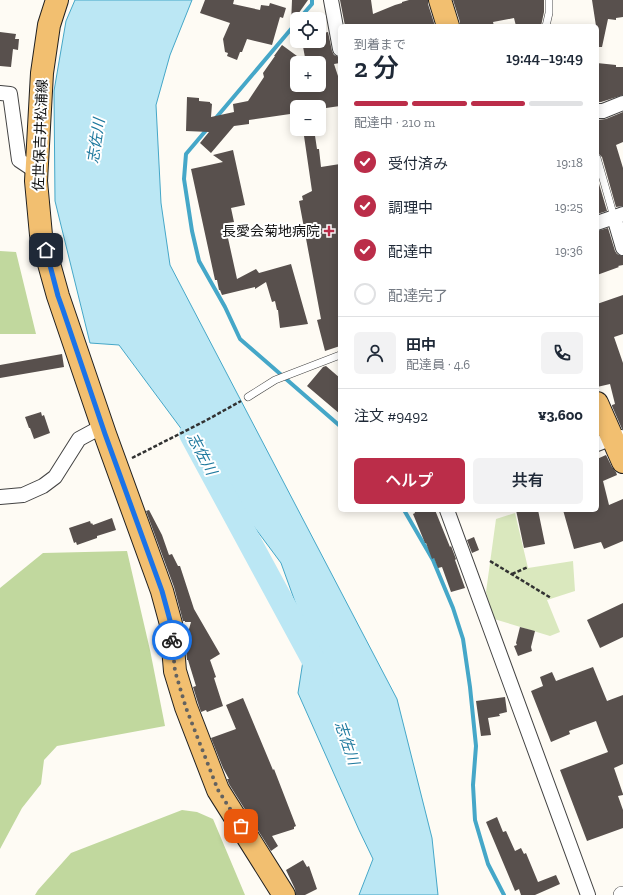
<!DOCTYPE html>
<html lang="ja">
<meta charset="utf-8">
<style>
body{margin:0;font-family:"Zilla Slab","Noto Sans JP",serif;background:#f2f2f3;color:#1f2937;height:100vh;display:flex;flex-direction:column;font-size:15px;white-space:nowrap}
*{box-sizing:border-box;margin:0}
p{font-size:13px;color:#747a83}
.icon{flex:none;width:22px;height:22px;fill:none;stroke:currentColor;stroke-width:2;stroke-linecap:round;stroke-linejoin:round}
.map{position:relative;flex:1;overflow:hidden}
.side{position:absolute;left:338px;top:24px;width:261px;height:488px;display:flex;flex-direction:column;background:#fff;border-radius:6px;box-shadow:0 2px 10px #0003}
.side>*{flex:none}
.fabs{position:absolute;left:290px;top:12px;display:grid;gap:8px}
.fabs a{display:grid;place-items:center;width:36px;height:36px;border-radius:6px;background:#fff;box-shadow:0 2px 10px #0003;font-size:20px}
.pin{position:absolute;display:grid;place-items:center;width:34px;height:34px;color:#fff;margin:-17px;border-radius:8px;box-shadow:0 2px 6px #0006}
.courier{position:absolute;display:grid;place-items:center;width:40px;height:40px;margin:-20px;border:3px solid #1a73e8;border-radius:50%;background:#fff;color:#222;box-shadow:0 1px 5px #0007}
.overview em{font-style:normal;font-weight:600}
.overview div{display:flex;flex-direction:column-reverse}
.overview{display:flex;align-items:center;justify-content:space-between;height:68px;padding:0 16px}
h1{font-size:26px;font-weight:600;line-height:30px}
.bar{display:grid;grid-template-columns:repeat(4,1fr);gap:6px 4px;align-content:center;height:48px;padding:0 16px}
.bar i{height:5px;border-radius:3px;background:#e0e1e3}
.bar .current{background:#bb2d49}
.bar p{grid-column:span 4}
.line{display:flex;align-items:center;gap:10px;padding:0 16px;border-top:1px solid #e0e1e3}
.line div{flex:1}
.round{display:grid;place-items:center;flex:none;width:42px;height:42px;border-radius:6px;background:#f2f2f3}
ol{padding:0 16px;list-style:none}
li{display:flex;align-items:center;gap:12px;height:44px}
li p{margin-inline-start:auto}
li .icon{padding:4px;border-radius:50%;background:#bb2d49;color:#fff;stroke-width:4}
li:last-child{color:#747a83}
li i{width:22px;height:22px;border:2px solid #e0e1e3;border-radius:50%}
.cta{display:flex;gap:8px;margin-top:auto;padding:8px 16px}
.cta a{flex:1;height:46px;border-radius:6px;background:#bb2d49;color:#fff;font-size:16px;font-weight:600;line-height:46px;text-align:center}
.cta a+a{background:#f2f2f3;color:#1f2937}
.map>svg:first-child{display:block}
.green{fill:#dae8be}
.forest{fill:#c1d89e}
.water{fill:#bbe7f4;stroke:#45a7c8}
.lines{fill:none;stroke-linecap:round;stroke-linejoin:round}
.stream{stroke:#45a7c8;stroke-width:4}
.river{stroke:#bbe7f4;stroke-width:24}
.building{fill:#58504d}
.service-casing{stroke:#434343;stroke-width:8}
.minor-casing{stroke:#434343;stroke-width:16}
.tertiary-casing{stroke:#434343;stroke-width:18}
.primary-casing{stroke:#212121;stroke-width:24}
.path{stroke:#323232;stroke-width:2.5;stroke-dasharray:4 2;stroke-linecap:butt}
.service{stroke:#fff;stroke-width:7}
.minor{stroke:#fff;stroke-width:14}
.tertiary{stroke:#fff;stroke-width:17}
.primary{stroke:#f2bf70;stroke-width:22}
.done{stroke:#636260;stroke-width:4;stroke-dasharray:0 7.2}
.route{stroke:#1a73e8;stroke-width:5}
.poi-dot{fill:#bb2d49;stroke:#fff;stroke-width:1.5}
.labels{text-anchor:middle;stroke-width:4;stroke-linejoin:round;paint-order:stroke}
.street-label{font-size:14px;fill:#101010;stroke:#fff}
.poi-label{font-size:14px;fill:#101010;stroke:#fff;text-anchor:end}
.water-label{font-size:15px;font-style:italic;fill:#1e799e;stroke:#fff}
</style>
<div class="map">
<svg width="623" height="895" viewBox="0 0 623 895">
<rect width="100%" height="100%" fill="#fefbf4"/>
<path class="green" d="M515,513l13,55 45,-7 2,30 -28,9 13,32 -10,4 -56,-17 -8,-27 10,-73z"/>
<path class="forest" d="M0,251l16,1 20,82h-36z
M127,551l23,99 15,76 -108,20 -13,14 -3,24 -19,24 -22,41v-261l43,-35z
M182,810l15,2 16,7 32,76h-210l3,-5 33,-37z"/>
<path class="water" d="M75,0h117l-22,55 -14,50 5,98 9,62 227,434 35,139 6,57h-79l14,-36 -14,-29 -61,-137 9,-58 -26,-72 -162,-218 -29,-2 -35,-142 -1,-110 12,-70z"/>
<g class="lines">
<path class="stream" d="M299,19l13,-15v-4
M215,119l82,-97
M208,128l-22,26 -2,25 8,52 7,30 26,46 15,32 100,87
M404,510l29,50 20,48 10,31 7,48 6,59 -3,39 2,35 13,44 16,31"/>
<path class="river" d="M191,434l130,240"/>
</g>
<path class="building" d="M205,0h29l-1,4 27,6 1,-5 8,1 1,-3 16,5 -3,10 -3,-1 -8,28 -25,-6 -5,13h-2l-3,8 -10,-4 1,-3 -3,-1 -2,-13 7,-16 -30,-10z
M292,0h16l-17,24z
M340,0h31l2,14 22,-9 7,-2v-1l7,-2h19v4l7,22h-90z
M453,0h91v12l-3,14h-25l-2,-8 -21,4 1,4h-34v-4z
M592,0h31v17l-7,1v2l-8,-1 -6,28h-5v-21h-1z
M0,32l16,2 -1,5h4l-1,11 -5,-1 -2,18 -11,-1z
M328,32l4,19 2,4 5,2 1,6 -6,1 6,18v24l-21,3v-2h-22v6l-48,7v4l-15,2 -23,27 -11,-10 9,-11 -23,-1 1,-34 12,1v3l11,1v1l2,1 -1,13 23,-5 -1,-8 15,-3 16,-24 -1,-4 12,-17h-1l8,-11 15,11v29h22v-22h-13l-4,-22h17v-7z
M597,63l19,2v2h7v28l-22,7h-4z
M623,112v30l-7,3 7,23v38l-7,1 -14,-50 -5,-5v-32l9,-1z
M303,129h11l3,20h2l2,18 19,-3v182l-15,5 -8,-31 4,-1 -22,-118 4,-1 -1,-4 10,-5z
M233,150l12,55 -14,3 3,14 -7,1 1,6h-2l11,50 19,-10 3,4 32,-9 17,60 -28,4 -2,-18h-1l-2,-9 -3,1 -6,-20 -11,7v-2l-33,8 -2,-5h-1l-2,-10h-2l-24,-111 32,-7 -10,-7z
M597,177l10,34 -10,3z
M608,228l7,23 2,3 6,2v9l-5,1 1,1 -22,8v-44z
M623,295v39l-9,3 9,26v66h-1l-10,-23v-1l3,-1 -5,-20 -13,3v-83z
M62,354l2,13 -64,11v-13z
M326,366l14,12v36l-33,-28 16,-19z
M41,412l1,4 2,-1 6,18 -16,6 -4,-11h-1l-4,-11z
M606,455l6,12 4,5 1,3 -14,6 6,24 14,-6v42l-19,8 -3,-7 -27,7 -11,-39h34v-51z
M149,510l13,25 7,20 3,-1 6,12h2l14,43 26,45 -10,6 6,17 -2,1 9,28 -16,6 -1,-2 -5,2 -3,-9 -5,-16 3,-1 -8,-26h-1v-1l-2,-16 6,-21h-6v-1h-2l-9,-34 -28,-76z
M414,510h21l15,37 1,-1 5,13 -1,1 10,28 -14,4 -9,-25 -4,1 -4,-10 -2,1 -6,-16h-1l-12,-29 2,-1z
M516,510h22l7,34 -21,4z
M112,518l4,12 -19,6v2l-20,7 -1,-3 -2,1 -5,-15 21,-7 1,3 1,-1 1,2z
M474,537l5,13 -7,3 -5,-13z
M623,603v34l-23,11 -13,-28z
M520,627l15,4 -4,16 1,4 -14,5 -4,-10 3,-1 -1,-2z
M593,667l14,34 16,-6v69l-9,4 9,26v1l-5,1 5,14v18l-36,13 -27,-71 48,-18 -6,-15 -6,-16 -27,10 1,3 -19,8 -20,-51 12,-5 -3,-9 12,-5 4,9z
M505,697l2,15 -8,2 1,2 -12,2 3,17 -10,1 -5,-35z
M243,698l30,72 1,-1 22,57 -2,1v2l-22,7 6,10 -7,5 -42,-67 -2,-5h2l-6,-11 -12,-30 25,-9 -10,-24z
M497,817l6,15 3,-1 9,20 6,-3 3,6 2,-1 12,29 18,-7 4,9 -25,11h-14l-2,-6 -4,2 -29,-69z
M303,860l4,7 2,-1 8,23 -12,6h-9l-1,-6 -9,-19z"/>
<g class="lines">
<g class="service-casing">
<path id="service" d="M546,26l3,-13v-13
M597,158l17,59
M248,397l27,-17 65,-25"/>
</g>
<g class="minor-casing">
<path id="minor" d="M331,0l9,49
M0,93l10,1 9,66 18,12
M597,111h6l20,-8
M614,217l9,31
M597,223l26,-9
M597,444l15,-6 9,-1
M0,497l23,-2 20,-9 12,-9 24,-38 24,-13
M447,510l141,385"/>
</g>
<g class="tertiary-casing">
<path id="tertiary" d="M622,895h1"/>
</g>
<g class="primary-casing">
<path id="primary" d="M57,0l-8,25 -7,48 -6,108 5,54 17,61 47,138 57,157 9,33 4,47 11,36 32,83 66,105
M440,0l8,26
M597,403l26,59"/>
</g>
<path class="path" d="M132,458l73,-37 36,-20
M490,561l61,37
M512,574l16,-7"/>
<use href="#service" class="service"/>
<use href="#minor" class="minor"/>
<use href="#tertiary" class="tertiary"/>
<use href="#primary" class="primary"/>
</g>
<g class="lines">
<path class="done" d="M172,640l3,31 11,37 32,82 23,36"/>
<path class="route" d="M46,250l12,46 5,14 42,124 57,157 9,33 1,16"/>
</g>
<path class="poi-dot" d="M327 225h4v4h4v4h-4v4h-4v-4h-4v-4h4z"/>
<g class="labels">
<g class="street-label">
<text transform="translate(40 135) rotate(-88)" y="5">佐世保吉井松浦線</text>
</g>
<g class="poi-label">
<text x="320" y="236">長愛会菊地病院</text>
</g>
<g class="water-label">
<text transform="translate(96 141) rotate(-81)" y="5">志佐川</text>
<text transform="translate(202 454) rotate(62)" y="5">志佐川</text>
<text transform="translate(347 743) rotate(71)" y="5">志佐川</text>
</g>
</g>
</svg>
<div class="fabs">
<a><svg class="icon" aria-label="locate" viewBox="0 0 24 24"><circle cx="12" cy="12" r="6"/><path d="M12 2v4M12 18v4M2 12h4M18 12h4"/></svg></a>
<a>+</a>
<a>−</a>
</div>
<div class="pin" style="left:241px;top:826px;background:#ea580c"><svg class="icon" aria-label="bag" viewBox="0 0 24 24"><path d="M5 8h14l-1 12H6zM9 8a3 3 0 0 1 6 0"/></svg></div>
<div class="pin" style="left:46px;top:250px;background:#1f2937"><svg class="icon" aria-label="home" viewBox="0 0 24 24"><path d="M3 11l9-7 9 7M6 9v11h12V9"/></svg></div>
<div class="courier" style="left:172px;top:640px"><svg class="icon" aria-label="bike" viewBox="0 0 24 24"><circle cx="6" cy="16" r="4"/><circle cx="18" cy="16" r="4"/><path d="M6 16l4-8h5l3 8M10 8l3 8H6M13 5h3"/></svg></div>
<section class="side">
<div class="overview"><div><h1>2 分</h1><p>到着まで</p></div><em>19:44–19:49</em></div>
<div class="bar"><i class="current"></i><i class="current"></i><i class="current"></i><i></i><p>配達中 · 210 m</p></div>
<ol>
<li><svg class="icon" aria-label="check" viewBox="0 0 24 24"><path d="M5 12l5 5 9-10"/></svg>受付済み<p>19:18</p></li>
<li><svg class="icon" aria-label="check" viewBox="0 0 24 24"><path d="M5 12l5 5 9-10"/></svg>調理中<p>19:25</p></li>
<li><svg class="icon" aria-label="check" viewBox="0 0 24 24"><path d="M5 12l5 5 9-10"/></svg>配達中<p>19:36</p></li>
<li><i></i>配達完了</li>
</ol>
<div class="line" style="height:72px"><a class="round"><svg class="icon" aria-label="person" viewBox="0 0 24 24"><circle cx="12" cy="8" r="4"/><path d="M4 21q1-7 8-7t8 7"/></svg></a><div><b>田中</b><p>配達員 · 4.6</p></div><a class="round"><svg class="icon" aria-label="phone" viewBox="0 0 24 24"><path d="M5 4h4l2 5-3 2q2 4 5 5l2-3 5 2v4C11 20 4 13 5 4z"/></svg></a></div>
<div class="line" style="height:52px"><div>注文 #9492</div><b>¥3,600</b></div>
<div class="cta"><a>ヘルプ</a><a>共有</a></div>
</section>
</div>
